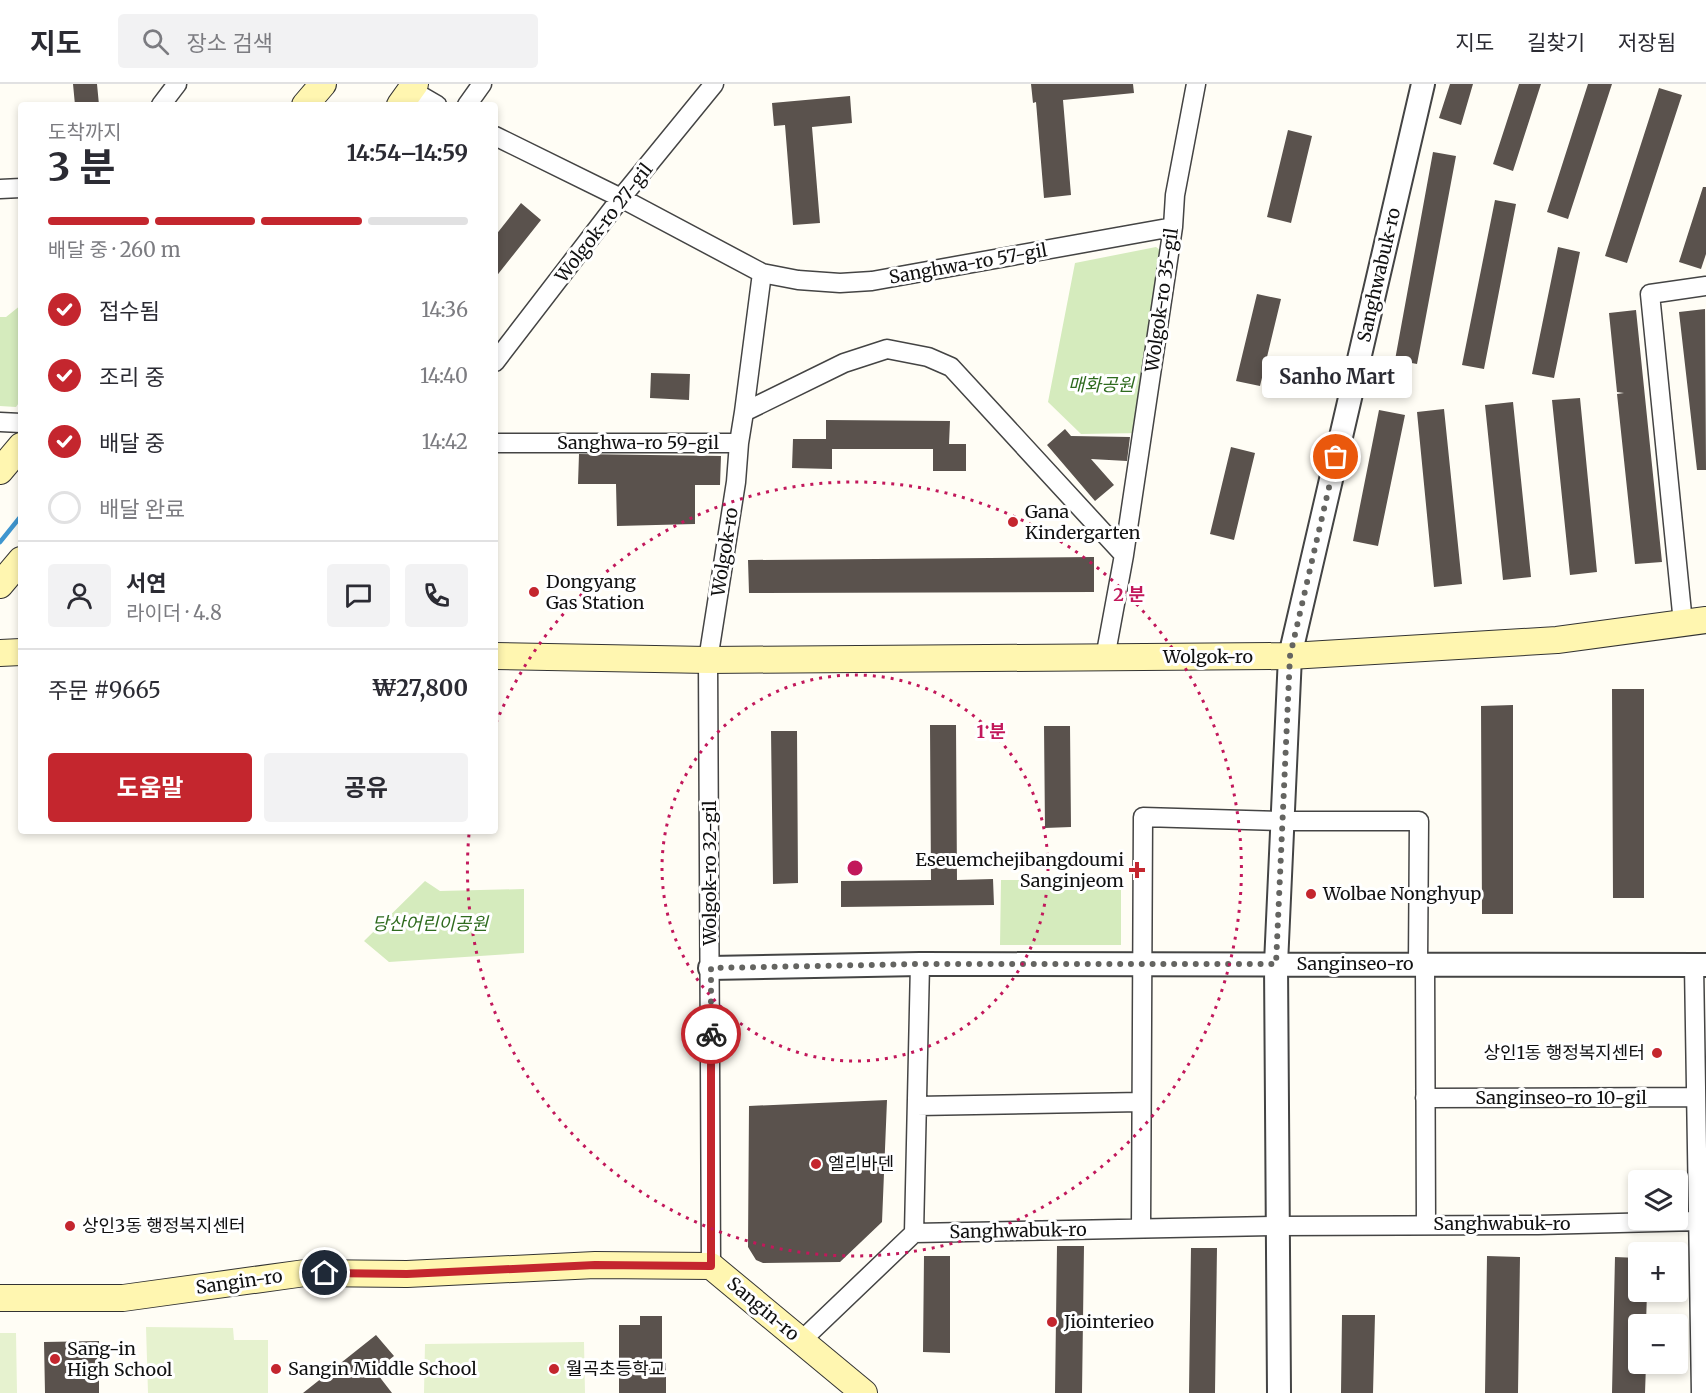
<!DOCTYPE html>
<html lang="ko">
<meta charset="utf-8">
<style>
body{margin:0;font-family:Merriweather,"Noto Sans KR",serif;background:#f2f2f3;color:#2b2b33;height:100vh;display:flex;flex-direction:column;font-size:22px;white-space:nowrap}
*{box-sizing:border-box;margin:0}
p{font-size:20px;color:#7c7c81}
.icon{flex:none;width:33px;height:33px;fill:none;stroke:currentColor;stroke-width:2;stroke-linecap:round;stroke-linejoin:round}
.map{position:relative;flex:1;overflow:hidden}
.side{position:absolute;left:18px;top:18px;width:480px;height:732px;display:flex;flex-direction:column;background:#fff;border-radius:6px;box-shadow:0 3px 9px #0003}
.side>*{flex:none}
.controls{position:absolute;left:1628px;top:1086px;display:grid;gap:12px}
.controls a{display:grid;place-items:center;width:60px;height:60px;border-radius:6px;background:#fff;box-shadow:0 3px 9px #0003;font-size:30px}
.pin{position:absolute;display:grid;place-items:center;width:51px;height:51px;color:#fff;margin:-26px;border:3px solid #fff;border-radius:50%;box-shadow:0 2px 6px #0007}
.courier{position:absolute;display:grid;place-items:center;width:60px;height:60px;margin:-30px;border:4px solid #c4262e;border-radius:50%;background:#fff;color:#222;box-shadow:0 2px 8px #0007}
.bubble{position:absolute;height:42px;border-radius:6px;background:#fff;box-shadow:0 3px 9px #0003;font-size:20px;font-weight:700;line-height:42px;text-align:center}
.headline em{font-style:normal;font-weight:700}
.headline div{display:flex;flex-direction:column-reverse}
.headline{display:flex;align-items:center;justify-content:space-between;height:102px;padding:0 30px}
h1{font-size:39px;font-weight:700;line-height:45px}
.bar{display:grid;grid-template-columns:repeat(4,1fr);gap:9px 6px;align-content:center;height:72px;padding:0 30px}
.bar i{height:8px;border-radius:4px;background:#e1e1e2}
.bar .selected{background:#c4262e}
.bar p{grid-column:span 4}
.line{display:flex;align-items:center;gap:15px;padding:0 30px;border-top:2px solid #e1e1e2}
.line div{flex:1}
.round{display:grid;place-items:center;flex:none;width:63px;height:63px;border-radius:6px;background:#f2f2f3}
ol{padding:0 30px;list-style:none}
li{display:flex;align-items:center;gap:18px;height:66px}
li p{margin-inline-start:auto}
li .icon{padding:6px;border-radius:50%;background:#c4262e;color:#fff;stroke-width:4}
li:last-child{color:#7c7c81}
li i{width:33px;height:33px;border:3px solid #e1e1e2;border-radius:50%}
.primary-button{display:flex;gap:12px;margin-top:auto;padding:12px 30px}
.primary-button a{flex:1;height:69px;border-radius:6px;background:#c4262e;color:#fff;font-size:24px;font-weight:700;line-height:69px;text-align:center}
.primary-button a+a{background:#f2f2f3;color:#2b2b33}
header{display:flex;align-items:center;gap:36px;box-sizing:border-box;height:84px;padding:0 30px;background:#fff;border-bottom:2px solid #e1e1e2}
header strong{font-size:28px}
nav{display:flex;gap:33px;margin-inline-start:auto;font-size:21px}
.search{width:420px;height:54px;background:#f2f2f3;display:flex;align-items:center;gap:15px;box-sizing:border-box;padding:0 21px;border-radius:6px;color:#7c7c81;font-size:22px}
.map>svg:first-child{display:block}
.green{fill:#d5ebbd}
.pitch{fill:#e6f2cf}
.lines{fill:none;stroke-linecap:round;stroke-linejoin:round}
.stream{stroke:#3f96cf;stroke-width:4.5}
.building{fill:#5a524d}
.minor-casing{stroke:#444;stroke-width:21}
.tertiary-casing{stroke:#444;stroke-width:26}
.secondary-casing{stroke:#333;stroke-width:28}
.minor{stroke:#fff;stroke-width:18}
.tertiary{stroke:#fff;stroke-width:22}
.secondary{stroke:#fff6b0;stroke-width:26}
.done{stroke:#646461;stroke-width:6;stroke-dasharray:0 10.8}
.route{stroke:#c4262e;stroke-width:8}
.ring{fill:none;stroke:#c2185b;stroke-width:3;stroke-dasharray:3 6}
.poi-dot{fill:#c4262e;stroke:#fff;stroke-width:2}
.labels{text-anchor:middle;stroke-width:6;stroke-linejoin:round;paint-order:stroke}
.street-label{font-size:18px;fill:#111;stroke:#fff}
.park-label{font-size:18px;font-style:italic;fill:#2f6b1f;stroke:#fff}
.poi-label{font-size:18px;fill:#111;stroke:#fff;text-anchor:start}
.centre{fill:#c2185b;stroke:#fff;stroke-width:3}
.ring-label{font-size:18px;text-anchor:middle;font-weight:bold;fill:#c2185b;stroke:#fff;stroke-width:6;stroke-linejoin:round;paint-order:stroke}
</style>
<header>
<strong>지도</strong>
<div class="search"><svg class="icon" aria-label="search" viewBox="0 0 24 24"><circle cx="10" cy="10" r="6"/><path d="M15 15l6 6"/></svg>장소 검색</div>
<nav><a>지도</a><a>길찾기</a><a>저장됨</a></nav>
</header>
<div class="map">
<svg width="1706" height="1309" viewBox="0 0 1706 1309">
<rect width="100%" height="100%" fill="#fffdf5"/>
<path class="green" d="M1156,163l13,10 -27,176 -61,1 -33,-32 27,-139z
M21,221v95l-5,7 -16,-1v-89h6z
M1001,796h120v65h-121z
M425,797l15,10 84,-2v64l-135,9 -25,-21z"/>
<path class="pitch" d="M146,1243l87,1 1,12h34v53h-120z
M0,1249h16l1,60h-17z
M584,1258l1,51h-161l1,-49z"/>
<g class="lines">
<path class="stream" d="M0,458l21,-26"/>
</g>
<path class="building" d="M73,0h24l2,21h-24z
M1031,0h102l1,9 -71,7 8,95 -27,3 -8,-96 -3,1z
M1450,0h23l-12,41 -22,-7z
M1519,0h22l-28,87 -20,-7z
M1588,0h24l-44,135 -21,-7z
M1659,4l23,7 -55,168 -22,-7z
M850,12l2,27 -40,4 8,96 -27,2 -8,-100 -11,1 -2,-23z
M1288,46l24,6 -21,87 -24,-6z
M1433,68l23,4 -39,208 -22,-4z
M1703,103h3v67l-5,15 -22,-7z
M1495,116l21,4 -32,165 -22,-4z
M521,119l20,17 -46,58v-42z
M1558,163l22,5 -26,126 -22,-4z
M1257,210l24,5 -21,87 -24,-5z
M1705,225l1,161h-9l-18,-158z
M1636,226l26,252 -27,2 -18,-170 7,-1 -7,-1 -8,-79z
M651,289l39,1 -1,26 -39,-2z
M1580,314l17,174 -27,3 -18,-175z
M1513,318l18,175 -28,3 -18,-175z
M1444,325l18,175 -28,3 -17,-175z
M1379,326l26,5 -27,131 -25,-5z
M826,336l124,1 -1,23h17v27h-33v-22h-101v20l-40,-1 1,-29h33z
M1065,345l6,7 59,1 -3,24 -36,-2 23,26 -19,16 -48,-56z
M1231,363l24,6 -21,87 -24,-6z
M579,370l142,2 -1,29h-25v39l-78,2 -1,-42h-38z
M1094,473v35l-345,1 -1,-33z
M1612,605h32v209h-31z
M1513,621v209h-31l-1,-208z
M930,641h26l1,155 36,-1 1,26 -153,2v-26l90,-1z
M1044,642h26l1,101 -26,1z
M771,647h26l1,152 -25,1z
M887,1016l-5,122 -42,40 -77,1 -7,-3 -8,-13 1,-141z
M1057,1162h27l-2,147h-27z
M1191,1164h26l-2,145h-26z
M924,1172h26v97l-27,-1z
M1487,1172l33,1 -2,136h-33z
M1615,1173l23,1v34h9l-1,32h-8v40h8l-1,29h-33z
M1342,1231h33l-2,78h-32z
M640,1232h22v47h4v30h-47v-68h21z
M376,1251l18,21 -19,15 17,22h-89z
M99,1257v52h-54l-1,-51z"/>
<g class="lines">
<g class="minor-casing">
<path id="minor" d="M411,6l26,15
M161,21l16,-21
M467,21l15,-21
M495,52l126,62 141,75 36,7 42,3 32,-2 301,-54
M0,105l21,-1
M495,278l126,-164 93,-114
M744,328l18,-139
M0,338l21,1
M495,359h244l5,-31 100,-49 43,-14 41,8 23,10 173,188
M1683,539l-33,-329 56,-8
M1105,574l19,-103 49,-328 2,-32 21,-111
M1425,880l1,261
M1694,881l7,428
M1425,1014l271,-1
M917,1022l224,-4
M1141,1144l2,-411 139,4h137l-1,143
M914,1149l6,-269
M711,1182l-3,-606 28,-178 3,-39
M801,1257l113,-108 364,-7 260,-1 161,-4"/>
</g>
<g class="tertiary-casing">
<path id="tertiary" d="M710,884l210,-4 786,1
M1279,1309l-3,-429 14,-308 133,-572"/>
</g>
<g class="secondary-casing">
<path id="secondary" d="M305,21l18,-21
M400,21l15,-21
M0,387l21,-25
M0,501l21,-25
M0,569l21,-1
M495,572l213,4 582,-4 267,-16 149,-20
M0,1214h123l182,-25 102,1 188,-9 116,1 153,127"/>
</g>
<use href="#minor" class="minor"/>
<use href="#tertiary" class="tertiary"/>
<use href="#secondary" class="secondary"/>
</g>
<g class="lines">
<path class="done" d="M711,950v-66l209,-4h356l14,-308 46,-199"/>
<path class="route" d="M325,1189l82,1 188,-9 116,1v-232"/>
</g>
<g class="ring">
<circle cx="855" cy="784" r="193"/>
<path d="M496 639A387 387 0 1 1 469 750"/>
</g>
<g class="poi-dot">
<circle cx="1013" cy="438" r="6"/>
<circle cx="534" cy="508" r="6"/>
<path d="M1134 777h6v6h6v6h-6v6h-6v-6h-6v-6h6z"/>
<circle cx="1311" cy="810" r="6"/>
<circle cx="1657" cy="969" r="6"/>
<circle cx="816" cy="1080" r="6"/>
<circle cx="70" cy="1142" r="6"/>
<circle cx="1052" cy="1238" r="6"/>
<circle cx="55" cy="1275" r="6"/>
<circle cx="276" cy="1285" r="6"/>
<circle cx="554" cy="1285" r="6"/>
</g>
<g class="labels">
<g class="street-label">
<text transform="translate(604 139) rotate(-52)" y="6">Wolgok-ro 27-gil</text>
<text transform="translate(968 180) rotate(-10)" y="6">Sanghwa-ro 57-gil</text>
<text transform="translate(1379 191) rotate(-77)" y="6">Sanghwabuk-ro</text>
<text transform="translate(1162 216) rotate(-82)" y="6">Wolgok-ro 35-gil</text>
<text x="638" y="365">Sanghwa-ro 59-gil</text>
<text transform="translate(725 468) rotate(-81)" y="6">Wolgok-ro</text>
<text x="1208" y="579">Wolgok-ro</text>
<text transform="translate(710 789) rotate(-90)" y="6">Wolgok-ro 32-gil</text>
<text x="1355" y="886">Sanginseo-ro</text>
<text x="1561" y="1020">Sanginseo-ro 10-gil</text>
<text x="1502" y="1146">Sanghwabuk-ro</text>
<text transform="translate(1018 1147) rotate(-1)" y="6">Sanghwabuk-ro</text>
<text transform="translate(239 1198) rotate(-8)" y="6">Sangin-ro</text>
<text transform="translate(763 1225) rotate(40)" y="6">Sangin-ro</text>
</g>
<g class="park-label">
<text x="1101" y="307">매화공원</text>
<text x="430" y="846">당산어린이공원</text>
</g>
<g class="poi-label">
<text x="1025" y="434">Gana<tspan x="1025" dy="21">Kindergarten</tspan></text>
<text x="546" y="504">Dongyang<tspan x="546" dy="21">Gas Station</tspan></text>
<text x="1124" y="782" text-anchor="end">Eseuemchejibangdoumi<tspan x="1124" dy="21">Sanginjeom</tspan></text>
<text x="1323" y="816">Wolbae Nonghyup</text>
<text x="1645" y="975" text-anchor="end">상인1동 행정복지센터</text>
<text x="828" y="1086">엘리바덴</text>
<text x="82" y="1148">상인3동 행정복지센터</text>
<text x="1064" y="1244">Jiointerieo</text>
<text x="67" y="1271">Sang-in<tspan x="67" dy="21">High School</tspan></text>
<text x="288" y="1291">Sangin Middle School</text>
<text x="566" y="1291">월곡초등학교</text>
</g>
</g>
<circle cx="855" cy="784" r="9" class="centre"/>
<g class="ring-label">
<text x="1129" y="517">2 분</text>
<text x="991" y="654">1 분</text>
</g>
</svg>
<div class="controls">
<a><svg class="icon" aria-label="layers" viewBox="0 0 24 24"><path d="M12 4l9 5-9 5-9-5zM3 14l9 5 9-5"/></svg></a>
<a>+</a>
<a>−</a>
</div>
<div class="pin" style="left:1336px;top:373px;background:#ea580c"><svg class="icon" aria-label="bag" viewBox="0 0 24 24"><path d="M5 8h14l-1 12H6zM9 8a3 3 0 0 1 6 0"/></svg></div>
<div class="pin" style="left:325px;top:1189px;background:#1f2937"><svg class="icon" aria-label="home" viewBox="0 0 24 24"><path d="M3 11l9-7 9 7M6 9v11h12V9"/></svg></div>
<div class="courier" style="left:711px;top:950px"><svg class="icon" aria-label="bike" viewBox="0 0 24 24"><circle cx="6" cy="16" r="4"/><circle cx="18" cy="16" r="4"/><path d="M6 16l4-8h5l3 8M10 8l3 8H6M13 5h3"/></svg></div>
<div class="bubble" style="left:1262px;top:272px;width:150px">Sanho Mart</div>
<section class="side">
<div class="headline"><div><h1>3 분</h1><p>도착까지</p></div><em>14:54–14:59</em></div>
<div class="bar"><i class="selected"></i><i class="selected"></i><i class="selected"></i><i></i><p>배달 중 · 260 m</p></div>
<ol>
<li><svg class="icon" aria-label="check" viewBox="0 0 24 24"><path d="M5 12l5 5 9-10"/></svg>접수됨<p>14:36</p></li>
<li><svg class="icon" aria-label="check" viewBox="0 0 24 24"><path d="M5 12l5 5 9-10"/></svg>조리 중<p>14:40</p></li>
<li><svg class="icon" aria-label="check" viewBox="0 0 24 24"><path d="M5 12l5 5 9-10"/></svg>배달 중<p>14:42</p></li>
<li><i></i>배달 완료</li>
</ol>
<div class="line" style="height:108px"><a class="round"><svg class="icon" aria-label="person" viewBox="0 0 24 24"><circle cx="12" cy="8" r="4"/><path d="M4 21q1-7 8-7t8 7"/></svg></a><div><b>서연</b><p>라이더 · 4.8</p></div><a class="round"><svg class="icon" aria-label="chat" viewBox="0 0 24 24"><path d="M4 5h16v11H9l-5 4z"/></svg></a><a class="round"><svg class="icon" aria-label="phone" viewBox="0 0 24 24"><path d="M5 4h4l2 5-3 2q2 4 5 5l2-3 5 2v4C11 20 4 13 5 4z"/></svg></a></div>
<div class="line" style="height:78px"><div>주문 #9665</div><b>₩27,800</b></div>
<div class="primary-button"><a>도움말</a><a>공유</a></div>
</section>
</div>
